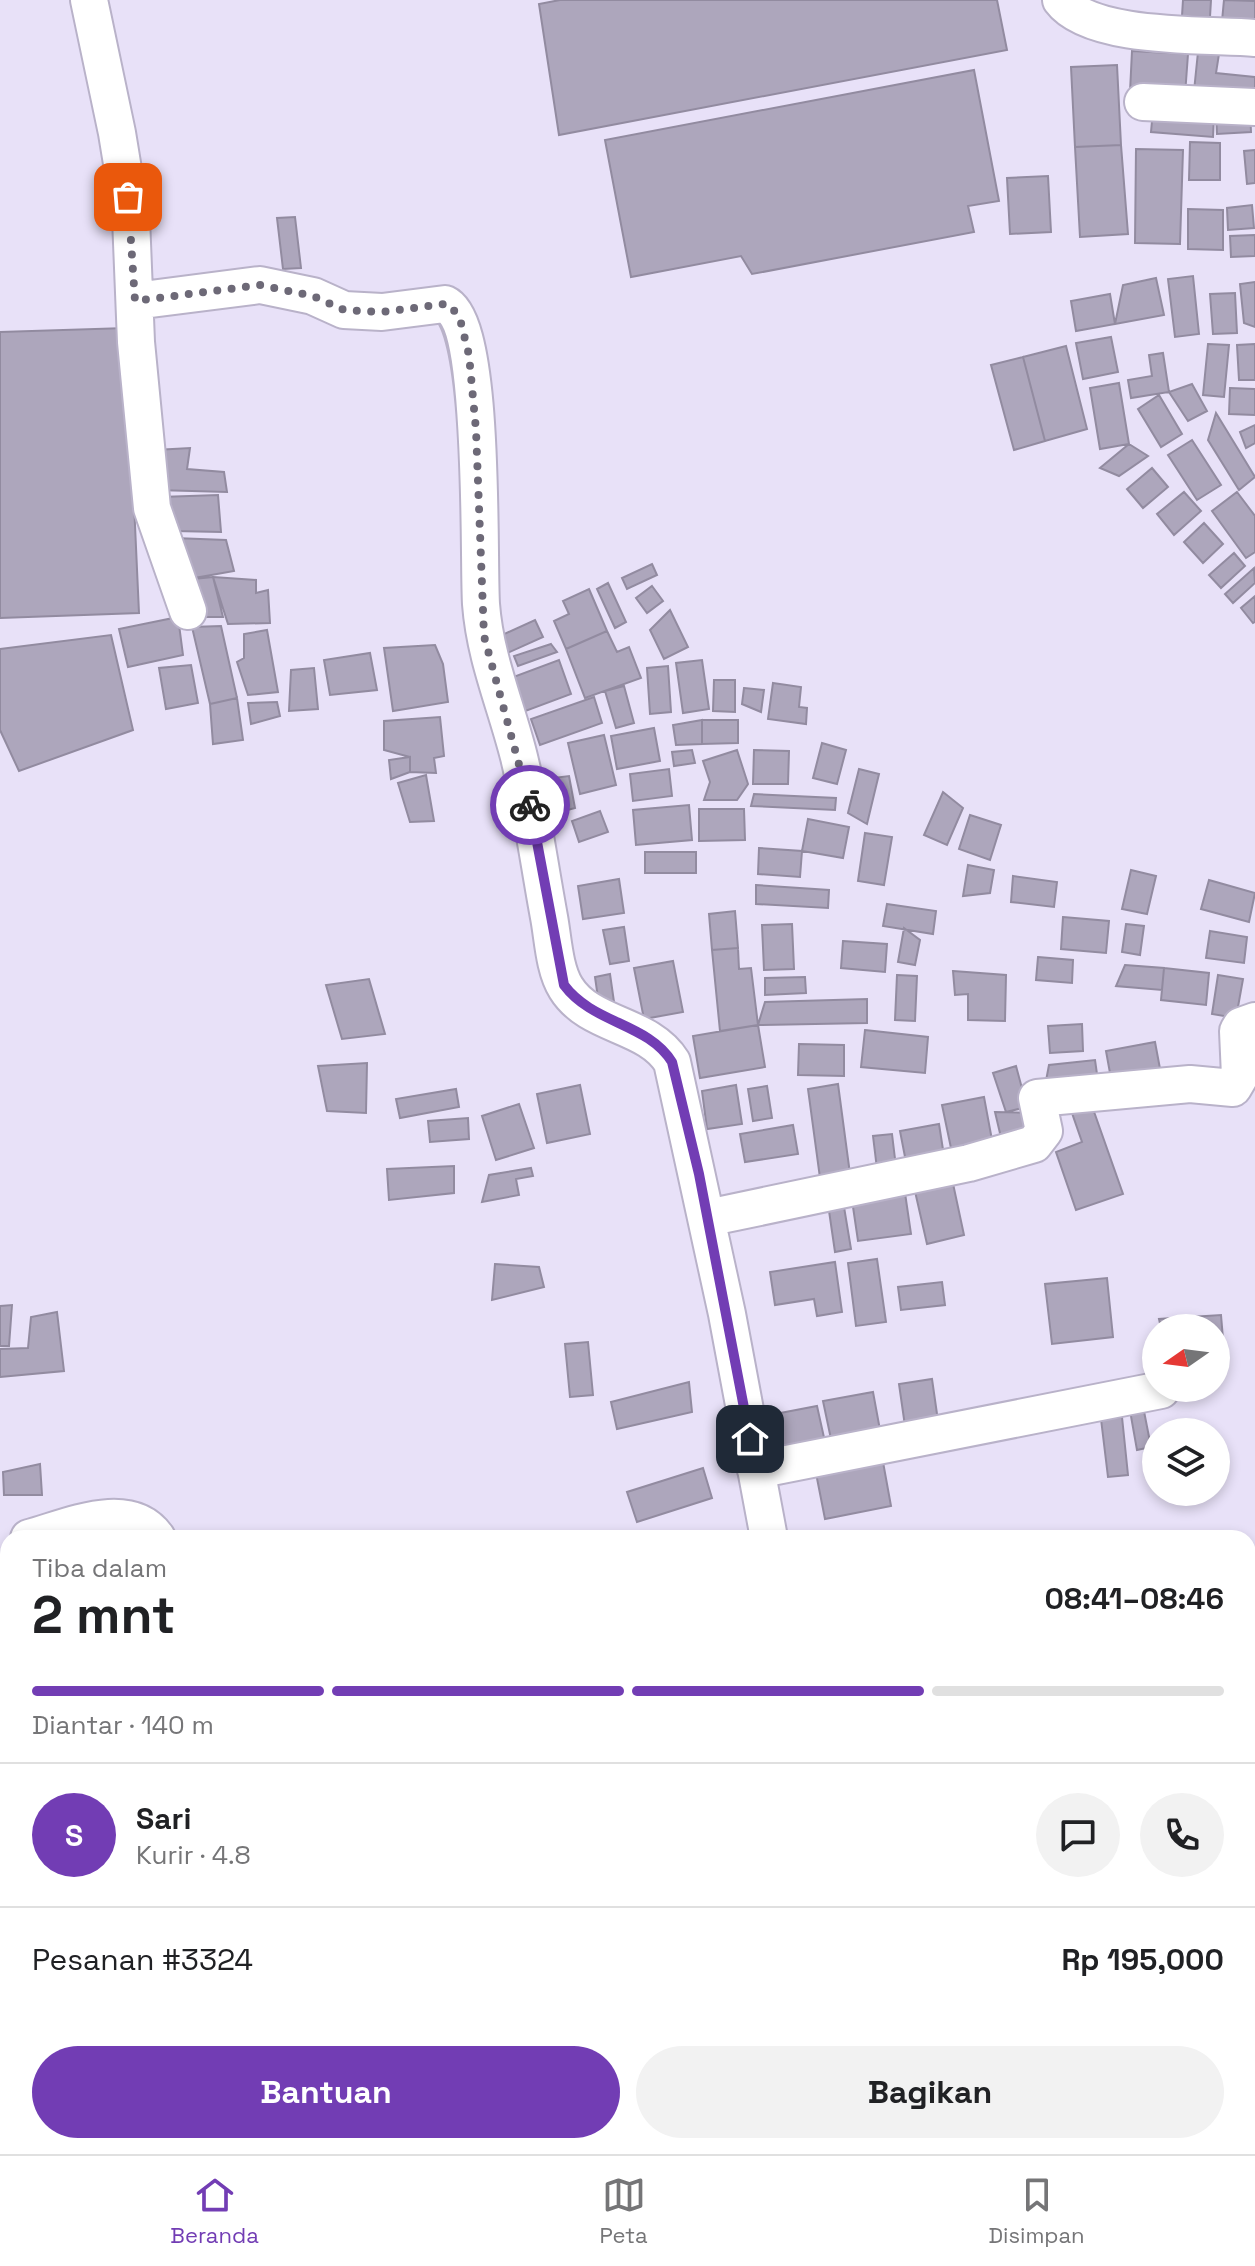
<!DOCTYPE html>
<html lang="id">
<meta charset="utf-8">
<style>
body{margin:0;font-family:"Space Grotesk",sans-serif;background:#f2f2f2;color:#202124;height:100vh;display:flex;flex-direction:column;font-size:30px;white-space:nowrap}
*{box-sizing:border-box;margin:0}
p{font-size:26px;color:#757577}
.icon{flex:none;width:44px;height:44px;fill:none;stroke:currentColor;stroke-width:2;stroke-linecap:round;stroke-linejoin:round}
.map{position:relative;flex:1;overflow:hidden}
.details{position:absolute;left:0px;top:1530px;width:1256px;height:624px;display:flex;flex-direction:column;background:#fff;border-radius:24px 24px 0 0;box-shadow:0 4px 12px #0003}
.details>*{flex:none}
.needle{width:52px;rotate:256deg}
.fabs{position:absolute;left:1142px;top:1314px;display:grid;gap:16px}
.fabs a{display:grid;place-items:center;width:88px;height:88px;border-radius:50%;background:#fff;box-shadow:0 4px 12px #0003;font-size:40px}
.pin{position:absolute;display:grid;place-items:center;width:68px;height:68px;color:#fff;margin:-34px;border-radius:16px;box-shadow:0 4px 12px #0006}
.courier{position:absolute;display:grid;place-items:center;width:80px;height:80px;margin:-40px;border:6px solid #723db4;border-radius:50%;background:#fff;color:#222;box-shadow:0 2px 10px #0007}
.headline em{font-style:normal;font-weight:600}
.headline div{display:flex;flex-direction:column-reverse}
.headline{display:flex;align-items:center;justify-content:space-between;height:136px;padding:0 32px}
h1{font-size:52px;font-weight:600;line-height:60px}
.bar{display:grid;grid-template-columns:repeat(4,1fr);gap:12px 8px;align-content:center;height:96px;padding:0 32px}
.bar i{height:10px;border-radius:6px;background:#e0e0e0}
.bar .selected{background:#723db4}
.bar p{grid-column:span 4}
.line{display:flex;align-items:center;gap:20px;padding:0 32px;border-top:2px solid #e0e0e0}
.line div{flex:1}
.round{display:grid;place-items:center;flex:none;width:84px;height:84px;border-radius:42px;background:#f2f2f2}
.cta{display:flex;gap:16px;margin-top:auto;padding:16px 32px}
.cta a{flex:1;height:92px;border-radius:48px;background:#723db4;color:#fff;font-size:32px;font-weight:600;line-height:92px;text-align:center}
.cta a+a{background:#f2f2f2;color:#202124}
.menu{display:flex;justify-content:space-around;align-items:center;height:112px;border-top:2px solid #e0e0e0;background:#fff;font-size:22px;color:#757577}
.menu a{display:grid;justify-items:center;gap:4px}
.menu .selected{color:#723db4}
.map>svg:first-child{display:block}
.building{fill:#ada6bc;stroke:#928ba0;stroke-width:2}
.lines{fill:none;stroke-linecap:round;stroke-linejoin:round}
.minor-casing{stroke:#b9b2c9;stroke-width:40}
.minor{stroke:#fff;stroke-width:36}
.done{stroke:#6d6977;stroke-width:8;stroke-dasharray:0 14.4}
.route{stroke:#723db4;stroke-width:10}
</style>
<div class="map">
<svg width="1255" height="2154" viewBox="0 0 1255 2154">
<rect width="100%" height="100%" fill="#e8e1f8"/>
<path class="building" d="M560,0h437l10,50 -448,85 -20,-131z
M1183,0h28l-1,17 -28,-1z
M1224,0l31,1v23l-33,-3z
M1132,51l56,3 -3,41 -55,-3z
M1198,52l21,2 -3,19 39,4v21l-61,-7z
M1117,65l4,80 -46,2 -4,-80z
M974,70l25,131 -31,5 6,26 -222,42 -11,-18 -110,21 -26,-137z
M1250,108l1,24 -34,2 -1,-24z
M1153,110l61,5 -1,22 -62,-5z
M1190,142l30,1v37h-31z
M1121,145l7,89 -48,3 -5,-90z
M1136,149l47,1 -3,94 -45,-1z
M1255,150v33l-8,1 -3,-33z
M1048,176l3,56 -41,2 -3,-56z
M1252,205l2,23 -26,2 -1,-22z
M1188,209l35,1v40l-35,-1z
M295,217l6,51 -18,1 -6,-51z
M1255,235v21l-24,1 -1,-21z
M1193,276l6,58 -24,3 -7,-58z
M1156,278l8,37 -49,9 8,-39z
M1255,282v45l-11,-4 -4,-39z
M1235,293l2,40 -24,1 -3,-40z
M1110,294l5,30 -39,7 -5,-30z
M126,328l13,285 -139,5v-286z
M1111,337l7,35 -35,7 -7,-36z
M1208,344l21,1 -5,52 -21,-2z
M1255,344v36h-16l-2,-35z
M1066,346l21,83 -42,12 -22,-84z
M1163,353l6,39 -38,6 -3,-18 24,-4 -3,-21z
M1023,357l22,84 -31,9 -23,-85z
M1119,383l10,61 -29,5 -10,-61z
M1192,384l15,27 -19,10 -19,-29z
M1230,388l25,1v26l-26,-1z
M1159,395l23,39 -21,13 -23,-38z
M1216,413l39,64 -16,13 -31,-50z
M1255,425v18l-9,5 -6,-16z
M1192,440l29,45 -24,15 -29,-45z
M1129,444l19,12 -29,20 -19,-8z
M190,448l-3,21 37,3 3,20 -71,-2 -1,-40z
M1152,468l16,19 -25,21 -16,-19z
M1184,492l17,19 -27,24 -17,-21z
M1237,492l18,24v36l-9,6 -34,-47z
M218,495l3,37 -47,-1 -13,-34z
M1204,523l19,21 -20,19 -19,-21z
M174,538l52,2 8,31 -51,9z
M1234,553l11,13 -24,22 -12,-13z
M652,564l5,11 -30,14 -5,-11z
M1254,568l1,15 -22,20 -8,-9z
M213,577l10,40h-26l-14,-37z
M213,577l43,3v13l12,-3 2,33 -42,1z
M608,583l18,39 -11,6 -18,-39z
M652,586l11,15 -16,12 -11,-15z
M589,589l18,42 -41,18 -12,-28 15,-7 -6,-13z
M1255,596v26l-2,1 -12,-15z
M670,610l18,37 -24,12 -14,-29z
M178,617l5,38 -55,12 -9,-38z
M535,620l8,17 -40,18 -16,-13z
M221,626l16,72 -27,6 -18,-77z
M267,630l11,62 -30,3 -11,-33 7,-4v-24z
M607,631l10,21 12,-5 12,31 -56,20 -19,-49z
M111,635l22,95 -114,41 -19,-41v-81z
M551,644l6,8 -39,14 -4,-10z
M435,645l8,19 5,38 -55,9 -9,-63z
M370,653l7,37 -47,5 -6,-35z
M559,660l12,34 -51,19 -12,-34z
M702,660l7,49 -26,4 -7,-50z
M191,665l7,38 -32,6 -7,-41z
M668,666l3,46 -21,2 -3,-46z
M314,668l4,41 -29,2 2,-41z
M714,680h21v32l-22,-1z
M773,683l28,4 -2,20 8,1 -1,16 -38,-5z
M624,686l10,37 -18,5 -11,-37z
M744,688l20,2 -3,22 -19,-8z
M594,697l8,26 -62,22 -9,-26z
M237,698l6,42 -30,4 -3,-40z
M277,702l3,14 -29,8 -3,-21z
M440,717l4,39 -10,2 2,15 -26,-1v-15l-26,-7v-29z
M702,720v24l-26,1 -3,-20z
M702,720h36v23l-36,1z
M654,728l6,33 -43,8 -6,-33z
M604,735l12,50 -36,9 -12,-51z
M822,743l24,7 -9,34 -24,-6z
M692,750l3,13 -21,3 -2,-14z
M737,750l11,34 -11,16h-33l6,-18 -7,-21z
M754,750l35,1 -1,33h-35z
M410,757v15l-19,7 -2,-19z
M669,769l3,27 -39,5 -3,-27z
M859,769l20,5 -12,50 -19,-11z
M426,775l8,46 -24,1 -12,-39z
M569,776l6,32 -15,4 -7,-34z
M943,792l20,16 -16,37 -23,-10z
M754,794l82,4 -1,12 -84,-4z
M689,805l3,35 -56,5 -3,-35z
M699,809h45l1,31 -46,1z
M600,811l8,21 -29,10 -7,-21z
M970,815l31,10 -11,35 -31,-11z
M808,819l41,8 -6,31 -41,-7z
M865,833l27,4 -8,48 -26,-4z
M759,848l43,3 -2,26 -42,-3z
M645,852h51v21h-51z
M968,865l26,5 -4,23 -27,3z
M1131,870l25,6 -9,38 -25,-5z
M1013,876l44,6 -3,25 -43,-5z
M619,879l5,34 -41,6 -5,-33z
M1209,880l46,13 -6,29 -48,-13z
M756,885l73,5 -1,18 -72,-4z
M887,904l49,7 -3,23 -50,-8z
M735,911l3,37 -26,2 -3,-36z
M1063,917l46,4 -3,32 -45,-4z
M792,924l2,45 -30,1 -2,-45z
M1126,924l18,2 -4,29 -18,-3z
M624,927l5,34 -19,3 -7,-34z
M904,928l16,12 -5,25 -17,-3z
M1210,931l37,6 -3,26 -38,-5z
M843,941l44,3 -2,28 -44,-4z
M738,948l1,21 12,-1 7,57 -38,6 -8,-81z
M1038,957l35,3 -1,23 -36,-3z
M673,961l10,51 -39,7 -10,-51z
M1125,965l39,3 -2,22 -46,-4z
M1164,968l45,5 -3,32 -45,-5z
M953,971l53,4 -1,46 -37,-1v-26l-13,1z
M610,974l5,35 -16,-4 -4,-28z
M897,975l20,1 -2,45 -20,-1z
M1218,975l25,4 -7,39 -24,-4z
M805,977l1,16 -41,2v-17z
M369,979l16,55 -43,5 -16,-54z
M867,999v24l-109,2 7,-23z
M1082,1024l1,27 -33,2 -2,-27z
M758,1025l7,42 -65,11 -7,-42z
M865,1030l63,7 -3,36 -64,-6z
M1155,1042l6,32 -49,10 -6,-33z
M799,1044l45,1v31l-46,-1z
M1095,1060l3,21 -53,5 4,-21z
M367,1063l-1,50 -39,-2 -9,-45z
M1016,1066l11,41 -21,5 -13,-39z
M838,1084l12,90 -30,4 -12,-89z
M580,1085l10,49 -43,9 -10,-49z
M736,1085l6,39 -35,5 -5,-38z
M767,1086l5,32 -19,3 -5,-32z
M456,1089l3,18 -59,11 -4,-19z
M984,1097l8,43 -41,8 -9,-43z
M519,1104l15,44 -38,12 -14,-44z
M1092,1106l31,88 -47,16 -20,-58 26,-10 -10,-29z
M995,1112l37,1 5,26 -34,7z
M468,1118l1,21 -39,3 -2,-21z
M939,1124l5,32 -38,6 -6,-31z
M793,1125l5,29 -53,8 -5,-28z
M892,1134l4,33 -19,2 -4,-33z
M454,1166v27l-65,7 -2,-31z
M531,1168l2,8 -17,3 3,16 -37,7 7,-27z
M952,1179l12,56 -37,9 -13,-57z
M905,1193l6,41 -53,7 -6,-41z
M843,1201l8,48 -16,3 -7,-48z
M877,1259l9,63 -30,4 -8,-63z
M835,1262l7,50 -25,4 -3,-17 -39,6 -5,-33z
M495,1264l44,3 5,20 -52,13z
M1107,1278l6,59 -61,7 -7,-60z
M942,1282l3,23 -44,5 -3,-23z
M12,1305l-3,41h-9v-40z
M57,1312l7,59 -64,6v-28l28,-1 3,-31z
M1221,1315l3,36 -8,1v-24h-55l-2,-9z
M588,1342l5,53 -23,2 -5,-53z
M932,1379l6,42 -33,5 -6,-42z
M689,1382l3,30 -75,17 -6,-27z
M873,1392l7,38 -49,9 -8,-38z
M1141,1396l10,51 -14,3 -8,-45z
M817,1406l8,36 -58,12 -8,-37z
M1122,1417l6,58 -20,2 -7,-58z
M881,1451l10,55 -66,13 -11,-56z
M40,1464l2,31h-38l-1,-23z
M703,1468l9,30 -75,24 -10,-30z
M8,1560v51l-5,1 -3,-51z
M1255,1783v50l-7,1v-50z
M8,1883v126l-8,1v-125z
M0,2080h8v66h110l2,8h-120z
M127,2146h47l-2,8h-44z
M272,2146h29l2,8h-29z
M342,2146h369l2,8h-373z
M724,2146h59l-6,8h-53z
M849,2146h170l2,8h-171z
M1038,2146h36l-18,8h-15z
M1084,2146l3,8h-18z"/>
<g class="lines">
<g class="minor-casing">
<path id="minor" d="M89,0l28,133 14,85 5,124 16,166 36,103
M1061,0c30,40 146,34 194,38
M1143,102l112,5
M135,301l125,-16 53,11 31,14 38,2 63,-8c41,19 33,251 36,300 4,54 25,101 38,153 13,53 20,106 30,160 4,21 5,52 17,71 24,39 82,35 106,74l55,252 42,224
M707,1218l262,-55 65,-19 10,-13 -7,-33 153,-14 43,4 7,-12 -2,-45 3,-5 14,-5
M756,1470l405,-80
M29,1538c38,-10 100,-40 128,0
M0,1708l8,-1
M1248,1714l7,-1
M0,2038l8,4
M317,2146l2,8
M1030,2146l2,8"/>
</g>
<use href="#minor" class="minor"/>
</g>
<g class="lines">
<path class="done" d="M128,197l7,104 125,-16 53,11 31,14 38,2 63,-8 7,3 9,16 8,32 7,75 8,206 46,169"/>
<path class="route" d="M530,805l34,180c29,39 84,38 108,77l27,112 51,265"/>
</g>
</svg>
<div class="fabs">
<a><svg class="needle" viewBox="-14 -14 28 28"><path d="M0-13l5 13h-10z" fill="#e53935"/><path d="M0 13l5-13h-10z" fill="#757577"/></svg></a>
<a><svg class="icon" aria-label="layers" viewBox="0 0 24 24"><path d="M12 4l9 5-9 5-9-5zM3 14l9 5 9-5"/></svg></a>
</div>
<div class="pin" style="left:128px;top:197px;background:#ea580c"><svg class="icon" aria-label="bag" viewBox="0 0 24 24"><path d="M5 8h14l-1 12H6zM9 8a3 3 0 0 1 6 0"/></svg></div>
<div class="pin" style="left:750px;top:1439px;background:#1f2937"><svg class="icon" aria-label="home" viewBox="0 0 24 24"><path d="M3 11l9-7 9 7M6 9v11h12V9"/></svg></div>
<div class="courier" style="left:530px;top:805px"><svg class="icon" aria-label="bike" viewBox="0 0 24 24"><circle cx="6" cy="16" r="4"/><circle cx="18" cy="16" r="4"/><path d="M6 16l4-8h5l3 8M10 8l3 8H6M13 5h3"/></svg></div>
<section class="details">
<div class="headline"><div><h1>2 mnt</h1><p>Tiba dalam</p></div><em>08:41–08:46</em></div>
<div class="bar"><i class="selected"></i><i class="selected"></i><i class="selected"></i><i></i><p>Diantar · 140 m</p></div>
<div class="line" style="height:144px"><b class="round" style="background:#723db4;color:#fff">S</b><div><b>Sari</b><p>Kurir · 4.8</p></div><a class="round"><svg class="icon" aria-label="chat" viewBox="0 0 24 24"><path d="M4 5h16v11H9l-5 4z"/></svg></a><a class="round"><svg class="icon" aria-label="phone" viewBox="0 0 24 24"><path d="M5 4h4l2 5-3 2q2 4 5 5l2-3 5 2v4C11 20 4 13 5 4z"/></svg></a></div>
<div class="line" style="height:104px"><div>Pesanan #3324</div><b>Rp 195,000</b></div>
<div class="cta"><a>Bantuan</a><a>Bagikan</a></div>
</section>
</div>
<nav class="menu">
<a class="selected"><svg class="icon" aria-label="home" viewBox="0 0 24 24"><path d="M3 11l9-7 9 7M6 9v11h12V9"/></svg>Beranda</a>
<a><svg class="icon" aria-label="map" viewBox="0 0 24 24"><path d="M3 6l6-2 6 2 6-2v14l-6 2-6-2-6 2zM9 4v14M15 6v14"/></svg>Peta</a>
<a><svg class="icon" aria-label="saved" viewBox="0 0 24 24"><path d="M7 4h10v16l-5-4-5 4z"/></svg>Disimpan</a>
</nav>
